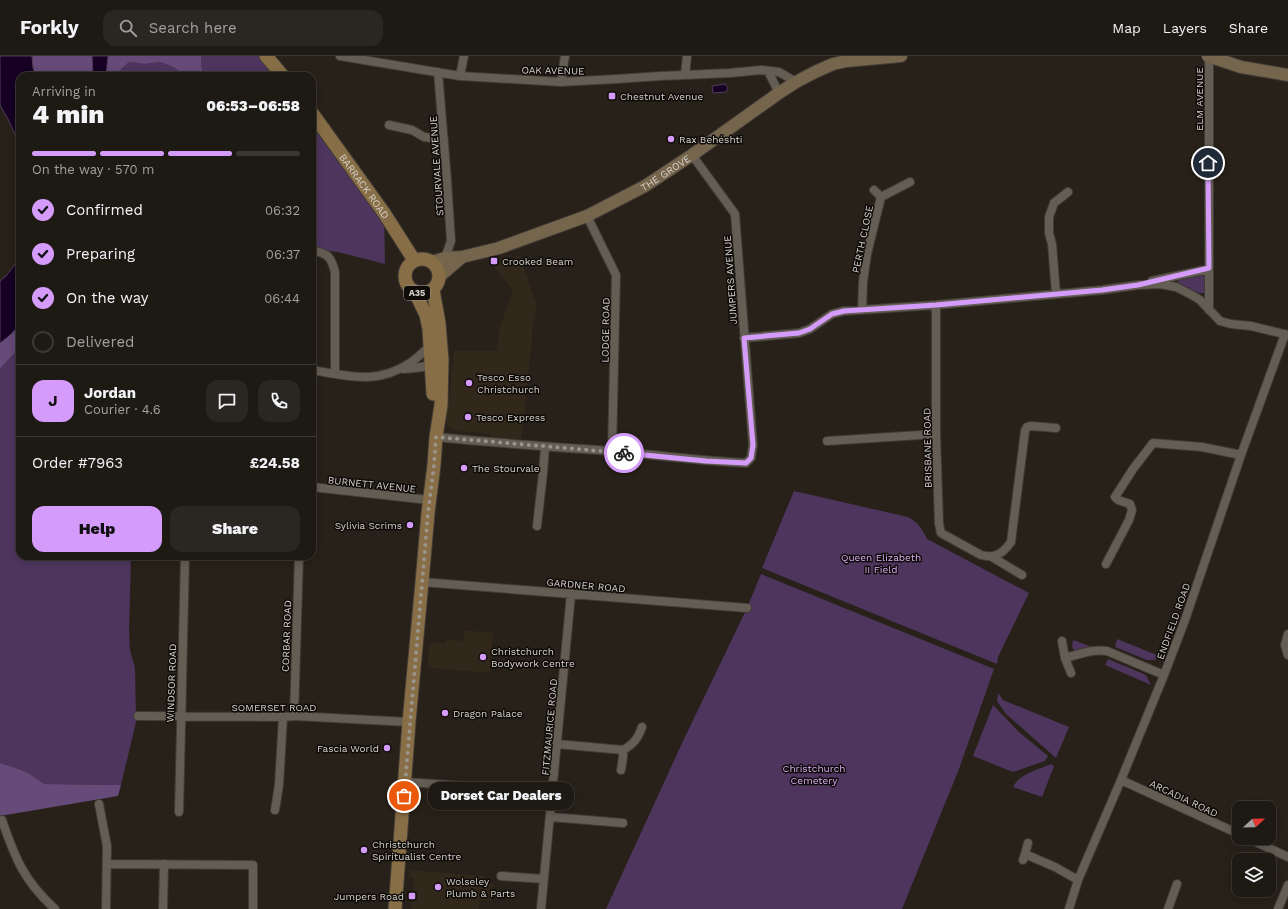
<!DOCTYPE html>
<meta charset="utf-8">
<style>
body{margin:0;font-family:"Work Sans",sans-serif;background:#2a2621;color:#f1f3f6;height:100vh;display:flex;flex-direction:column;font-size:15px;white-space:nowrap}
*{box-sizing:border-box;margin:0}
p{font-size:13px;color:#a0a0a0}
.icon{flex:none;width:22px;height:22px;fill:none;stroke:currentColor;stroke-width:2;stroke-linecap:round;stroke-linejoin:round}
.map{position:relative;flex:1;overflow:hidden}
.side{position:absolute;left:16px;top:16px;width:300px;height:488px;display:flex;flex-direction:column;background:#1d1913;border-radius:12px;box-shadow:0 2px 10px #0003,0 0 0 1px #3b3833}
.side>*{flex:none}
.needle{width:26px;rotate:68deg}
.buttons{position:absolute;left:1232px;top:745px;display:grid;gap:8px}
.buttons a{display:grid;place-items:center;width:44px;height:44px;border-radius:8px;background:#1d1913;box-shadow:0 2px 10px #0003,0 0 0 1px #3b3833;font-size:20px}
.pin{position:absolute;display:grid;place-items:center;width:34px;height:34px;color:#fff;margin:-17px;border:2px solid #fff;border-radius:50%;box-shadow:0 1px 4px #0007}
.courier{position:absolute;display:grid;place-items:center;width:40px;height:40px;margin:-20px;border:3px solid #d59bfa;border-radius:50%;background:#fff;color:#222;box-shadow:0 1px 5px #0007}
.bubble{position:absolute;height:28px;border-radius:12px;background:#1d1913;box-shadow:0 2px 10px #0003,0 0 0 1px #3b3833;font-size:13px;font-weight:800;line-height:28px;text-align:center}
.headline em{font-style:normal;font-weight:800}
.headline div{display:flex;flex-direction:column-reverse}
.headline{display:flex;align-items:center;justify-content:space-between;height:68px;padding:0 16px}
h1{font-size:26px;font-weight:800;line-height:30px}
.bar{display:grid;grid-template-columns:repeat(4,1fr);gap:6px 4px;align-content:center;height:48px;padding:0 16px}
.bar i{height:5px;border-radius:3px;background:#3b3833}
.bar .selected{background:#d59bfa}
.bar p{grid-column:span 4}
.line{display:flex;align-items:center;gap:10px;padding:0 16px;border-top:1px solid #3b3833}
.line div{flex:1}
.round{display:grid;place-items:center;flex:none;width:42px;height:42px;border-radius:12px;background:#2a2621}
ol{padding:0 16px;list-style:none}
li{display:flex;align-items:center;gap:12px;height:44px}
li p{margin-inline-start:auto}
li .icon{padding:4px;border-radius:50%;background:#d59bfa;color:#111;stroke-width:4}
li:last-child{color:#a0a0a0}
li i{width:22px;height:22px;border:2px solid #3b3833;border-radius:50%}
.primary-button{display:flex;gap:8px;margin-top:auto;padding:8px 16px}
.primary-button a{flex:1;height:46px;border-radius:12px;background:#d59bfa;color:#111;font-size:16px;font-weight:800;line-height:46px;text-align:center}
.primary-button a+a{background:#2a2621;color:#f1f3f6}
header{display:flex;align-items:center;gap:24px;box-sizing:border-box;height:56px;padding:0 20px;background:#1d1913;border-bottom:1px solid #3b3833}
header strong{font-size:19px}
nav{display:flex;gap:22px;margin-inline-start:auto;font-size:14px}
.search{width:280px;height:36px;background:#2a2621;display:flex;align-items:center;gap:10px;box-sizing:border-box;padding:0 14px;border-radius:12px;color:#a0a0a0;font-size:15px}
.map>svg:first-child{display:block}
.built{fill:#31271a}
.green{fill:#4e355e}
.forest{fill:#664a79}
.water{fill:#160024;stroke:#503f57}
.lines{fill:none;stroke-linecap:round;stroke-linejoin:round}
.street-casing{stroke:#403b35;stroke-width:10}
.secondary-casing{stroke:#403b35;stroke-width:14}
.primary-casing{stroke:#403b35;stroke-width:15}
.street{stroke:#645d54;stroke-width:8}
.secondary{stroke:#76654d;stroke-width:12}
.primary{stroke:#886e46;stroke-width:13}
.done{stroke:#99958e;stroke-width:4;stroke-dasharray:0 7.2}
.route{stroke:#d59bfa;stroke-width:5}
.poi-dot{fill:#d59bfa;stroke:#0e0b08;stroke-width:1.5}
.labels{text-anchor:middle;stroke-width:3;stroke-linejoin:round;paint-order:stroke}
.shield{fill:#0e0b08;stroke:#9a9792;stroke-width:1}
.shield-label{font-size:9px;font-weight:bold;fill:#d6d3cd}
.street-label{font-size:10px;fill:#d6d3cd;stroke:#0e0b08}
.poi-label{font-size:10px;fill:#d6d3cd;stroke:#0e0b08;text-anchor:start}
.park-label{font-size:10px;fill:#dbaff9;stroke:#0e0b08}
</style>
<header>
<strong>Forkly</strong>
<div class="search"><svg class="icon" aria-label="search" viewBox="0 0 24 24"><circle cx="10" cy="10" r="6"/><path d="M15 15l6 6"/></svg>Search here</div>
<nav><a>Map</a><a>Layers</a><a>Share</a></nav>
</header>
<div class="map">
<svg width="1288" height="853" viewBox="0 0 1288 853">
<rect width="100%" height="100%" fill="#272119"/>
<path class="built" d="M520,199l17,51 -4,22 -8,83 -5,34 -29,-2v-9l-37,-3 -8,-7 8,-73h43l2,-22 14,-39 -21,-25z
M464,574l29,3 -3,40 -63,-5 3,-26 16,1v-4l17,2z
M410,814l74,6 9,9 -1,16 -12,-1 -1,9h-68l3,-31 -5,-1z"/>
<path class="green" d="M201,0h65l17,20h-85l4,-5z
M129,6l16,2 15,-2 13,5 13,9h-66l1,-7z
M312,57l72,100 1,51 -47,-12 -26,-3z
M1200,219h3l1,2v16h-5l-22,-10 2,-3z
M20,291v209h111l-2,75 1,19 5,18 1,54 -15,63 -74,-1c-7,-2 -11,-6 -17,-10 -9,-5 -20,-8 -30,-11v-394z
M794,435l114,26c10,5 14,12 19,22l102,54 -31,64 -1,7 -235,-96z
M761,518l233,95 -35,100 -57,140h-296l77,-168 64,-133z
M1117,583l45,18 -8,3h-7l-32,-13z
M1073,584l19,7 -17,4 -3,-4z
M1108,603l38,16 5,10 -46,-20z
M998,637l5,7 66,27 -13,31 -50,-44 -9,-13z
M993,649l26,27 29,24 -3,5 -32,11 -40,-16z
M1051,708l3,2 -12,31 -29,-10c6,-13 25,-17 38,-23z"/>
<path class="forest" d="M32,0h60l1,20h-57l-3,-8z
M108,0h93l1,15 -4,5h-12l-13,-9 -13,-5 -15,2 -16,-2 -8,7 -1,7h-14z
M20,269v22l-20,22v-26l9,-7z
M0,707c10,3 21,6 30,11 6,4 10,8 16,10l75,1 -3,11 -118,20z"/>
<path class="water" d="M0,0h32l1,12 3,8h-16v70l-12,-27 -8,-14z
M92,0h16l-2,20h-13z
M725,28l3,4 -2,4 -13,1 -1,-7z
M20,202v67l-11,11 -9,7v-62l6,-5z"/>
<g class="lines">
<g class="street-casing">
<path id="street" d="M340,0l120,20 101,6 55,-3 45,-3 69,-3 31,-3 18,2 17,10
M1209,0v254
M768,15l11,22
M438,16l9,108 4,61 -6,17
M685,19l2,-19
M460,20l4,-20
M561,26l4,-26
M389,69l23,5 12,7 20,3
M874,134l7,7
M587,160l29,59 -4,176
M312,194c16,4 19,6 23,22v102
M1152,225l57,-12
M1056,238l-4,-50 -3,-11v-16l5,-14 14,-11
M936,249v129l3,90 2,9 40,22c15,4 22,-2 30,-13l14,-111 2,-4 4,-1 25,2
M862,253l1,-27 4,-28 14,-57 29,-15
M744,282l55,-5 11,-4 22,-15 12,-3 92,-6 166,-15 36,-5 22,-1 16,3 14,7 10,6 20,21 11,3 20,2 37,9
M404,313c9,-1 23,-1 31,-7
M312,314c36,6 65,15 98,-7 8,-5 14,-12 21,-18
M436,381c58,6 117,10 176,14 45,4 89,10 134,12l5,-5 2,-13 -18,-231 -43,-59
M827,385l109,-7
M312,431l117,13
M537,470l6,-53 2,-26
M992,501l30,18
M1106,508l23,-44 3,-10 -2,-6 -12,-4 -3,-3 18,-28 20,-26 49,4 39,8
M422,526l325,26
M1288,578l-3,11 3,10
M1062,585l3,17c15,-4 27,-9 42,-7l57,24
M1065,602l6,15
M138,660l145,1 11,-1 115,6
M294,660l5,-160
M557,688l66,6c11,-6 15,-12 19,-23
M621,714l2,-13v-7
M1121,724l118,54
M405,726l148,10
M99,748l8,42 -1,63
M275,754l4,-25 4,-68
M179,756l6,-256
M551,761l72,6
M2,764c13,38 22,61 53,89
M1247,782l41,19
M1025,798l3,-11
M1023,804l2,-6 30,13 23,13
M107,808l146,1v44
M501,820l43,3
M163,853l1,-45
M541,853l30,-315
M1069,853l9,-29 43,-100 43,-105 21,-55 56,-165 44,-121
M1168,853l9,-25
M1278,853l10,-24"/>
</g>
<g class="secondary-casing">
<g id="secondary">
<path d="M1208,0l33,11 47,8"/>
<path id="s1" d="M432,206l13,-4 17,-1 37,-9 88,-32 58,-30 47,-31 87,-62 17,-11 19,-10 18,-8 14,-3 54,-5"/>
<path d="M439,221l23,-20"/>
</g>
</g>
<g class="primary-casing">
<g id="primary">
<path d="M266,0l17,20"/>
<path id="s2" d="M312,57l72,100 30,47"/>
<circle cx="422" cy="220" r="17"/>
<path d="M415,236l11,23 3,14 4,65"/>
<path d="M395,853l14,-187 13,-140 6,-69 6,-48 2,-28 5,-32 1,-45 -3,-37 -6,-33"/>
</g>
</g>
<use href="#street" class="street"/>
<use href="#secondary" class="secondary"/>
<use href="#primary" class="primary"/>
</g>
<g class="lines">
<path class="done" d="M404,740l24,-283 6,-48 2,-28 188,16"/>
<path class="route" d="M624,397l82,8 40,2 5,-5 2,-13 -9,-107 55,-5 11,-4 22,-15 12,-3 92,-6 166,-15 36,-5 71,-17 -1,-105"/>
</g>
<g class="poi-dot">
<rect x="608" y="36" width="8" height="8" rx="2"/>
<circle cx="671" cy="83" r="4"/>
<rect x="490" y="201" width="8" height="8" rx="2"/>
<circle cx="469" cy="327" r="4"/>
<circle cx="468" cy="361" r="4"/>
<circle cx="464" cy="412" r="4"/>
<circle cx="410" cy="469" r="4"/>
<circle cx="483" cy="601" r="4"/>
<circle cx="445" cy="657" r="4"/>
<circle cx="387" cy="692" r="4"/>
<circle cx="364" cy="794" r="4"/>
<circle cx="438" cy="831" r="4"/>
<rect x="408" y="836" width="8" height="8" rx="2"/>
</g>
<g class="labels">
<rect class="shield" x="404" y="230" width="26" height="14" rx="3"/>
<g class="shield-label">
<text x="417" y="240">A35</text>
</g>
<g class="street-label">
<text transform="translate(553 14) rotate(1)" y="4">OAK AVENUE</text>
<text transform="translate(1199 43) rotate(-90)" y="4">ELM AVENUE</text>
<text transform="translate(436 110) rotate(-94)" y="4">STOURVALE AVENUE</text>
<text dy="4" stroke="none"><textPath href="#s1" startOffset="252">THE GROVE</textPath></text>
<text dy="4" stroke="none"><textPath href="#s2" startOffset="90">BARRACK ROAD</textPath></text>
<text transform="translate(862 183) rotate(-78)" y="4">PERTH CLOSE</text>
<text transform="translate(730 224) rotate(-94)" y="4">JUMPERS AVENUE</text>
<text transform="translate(605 274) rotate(-89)" y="4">LODGE ROAD</text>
<text transform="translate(927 392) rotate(-91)" y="4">BRISBANE ROAD</text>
<text transform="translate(372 428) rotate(6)" y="4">BURNETT AVENUE</text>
<text transform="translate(586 529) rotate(5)" y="4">GARDNER ROAD</text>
<text transform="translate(1173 565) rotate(-70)" y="4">ENDFIELD ROAD</text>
<text transform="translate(286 580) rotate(-88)" y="4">CORBAR ROAD</text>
<text transform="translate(171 627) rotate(-88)" y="4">WINDSOR ROAD</text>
<text x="274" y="655">SOMERSET ROAD</text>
<text transform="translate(549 671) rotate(-85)" y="4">FITZMAURICE ROAD</text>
<text transform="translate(1184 742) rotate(25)" y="4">ARCADIA ROAD</text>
</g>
<g class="poi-label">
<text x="620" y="44">Chestnut Avenue</text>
<text x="679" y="87">Rax Behéshti</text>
<text x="502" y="209">Crooked Beam</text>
<text x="477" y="325">Tesco Esso<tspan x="477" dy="12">Christchurch</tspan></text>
<text x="476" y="365">Tesco Express</text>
<text x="472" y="416">The Stourvale</text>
<text x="402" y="473" text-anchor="end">Sylivia Scrims</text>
<text x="491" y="599">Christchurch<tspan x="491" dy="12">Bodywork Centre</tspan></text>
<text x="453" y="661">Dragon Palace</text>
<text x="379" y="696" text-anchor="end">Fascia World</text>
<text x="372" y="792">Christchurch<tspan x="372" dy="12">Spiritualist Centre</tspan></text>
<text x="446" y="829">Wolseley<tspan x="446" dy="12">Plumb &amp; Parts</tspan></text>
<text x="404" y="844" text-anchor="end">Jumpers Road</text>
</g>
<g class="park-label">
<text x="881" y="505">Queen Elizabeth<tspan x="881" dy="12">II Field</tspan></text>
<text x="814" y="716">Christchurch<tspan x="814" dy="12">Cemetery</tspan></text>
</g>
</g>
</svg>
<div class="buttons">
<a><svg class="needle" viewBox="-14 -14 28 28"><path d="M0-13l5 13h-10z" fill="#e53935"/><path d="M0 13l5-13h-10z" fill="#a0a0a0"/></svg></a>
<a><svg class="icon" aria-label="layers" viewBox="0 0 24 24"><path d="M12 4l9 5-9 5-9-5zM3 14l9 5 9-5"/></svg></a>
</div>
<div class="pin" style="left:404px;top:740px;background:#ea580c"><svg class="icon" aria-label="bag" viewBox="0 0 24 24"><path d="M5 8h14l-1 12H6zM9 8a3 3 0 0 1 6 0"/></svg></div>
<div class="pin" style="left:1208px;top:107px;background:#1f2937"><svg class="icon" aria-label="home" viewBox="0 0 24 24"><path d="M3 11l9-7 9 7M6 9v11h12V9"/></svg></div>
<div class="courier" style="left:624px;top:397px"><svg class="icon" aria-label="bike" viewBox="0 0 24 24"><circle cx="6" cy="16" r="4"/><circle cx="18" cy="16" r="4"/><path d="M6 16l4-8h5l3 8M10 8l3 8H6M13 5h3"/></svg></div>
<div class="bubble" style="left:428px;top:726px;width:146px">Dorset Car Dealers</div>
<section class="side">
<div class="headline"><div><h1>4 min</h1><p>Arriving in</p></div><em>06:53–06:58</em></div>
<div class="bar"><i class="selected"></i><i class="selected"></i><i class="selected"></i><i></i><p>On the way · 570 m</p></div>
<ol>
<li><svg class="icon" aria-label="check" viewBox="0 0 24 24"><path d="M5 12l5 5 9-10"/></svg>Confirmed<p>06:32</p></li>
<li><svg class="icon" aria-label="check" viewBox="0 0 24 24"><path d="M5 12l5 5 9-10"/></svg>Preparing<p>06:37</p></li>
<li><svg class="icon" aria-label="check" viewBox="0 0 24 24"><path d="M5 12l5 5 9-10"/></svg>On the way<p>06:44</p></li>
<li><i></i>Delivered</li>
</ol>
<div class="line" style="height:72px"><b class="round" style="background:#d59bfa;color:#111">J</b><div><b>Jordan</b><p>Courier · 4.6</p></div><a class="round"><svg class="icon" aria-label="chat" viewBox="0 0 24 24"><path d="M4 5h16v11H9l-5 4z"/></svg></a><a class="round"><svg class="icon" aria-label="phone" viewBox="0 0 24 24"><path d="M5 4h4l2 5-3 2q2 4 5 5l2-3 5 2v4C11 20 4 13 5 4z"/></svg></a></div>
<div class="line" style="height:52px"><div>Order #7963</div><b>£24.58</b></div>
<div class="primary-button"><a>Help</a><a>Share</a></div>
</section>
</div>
